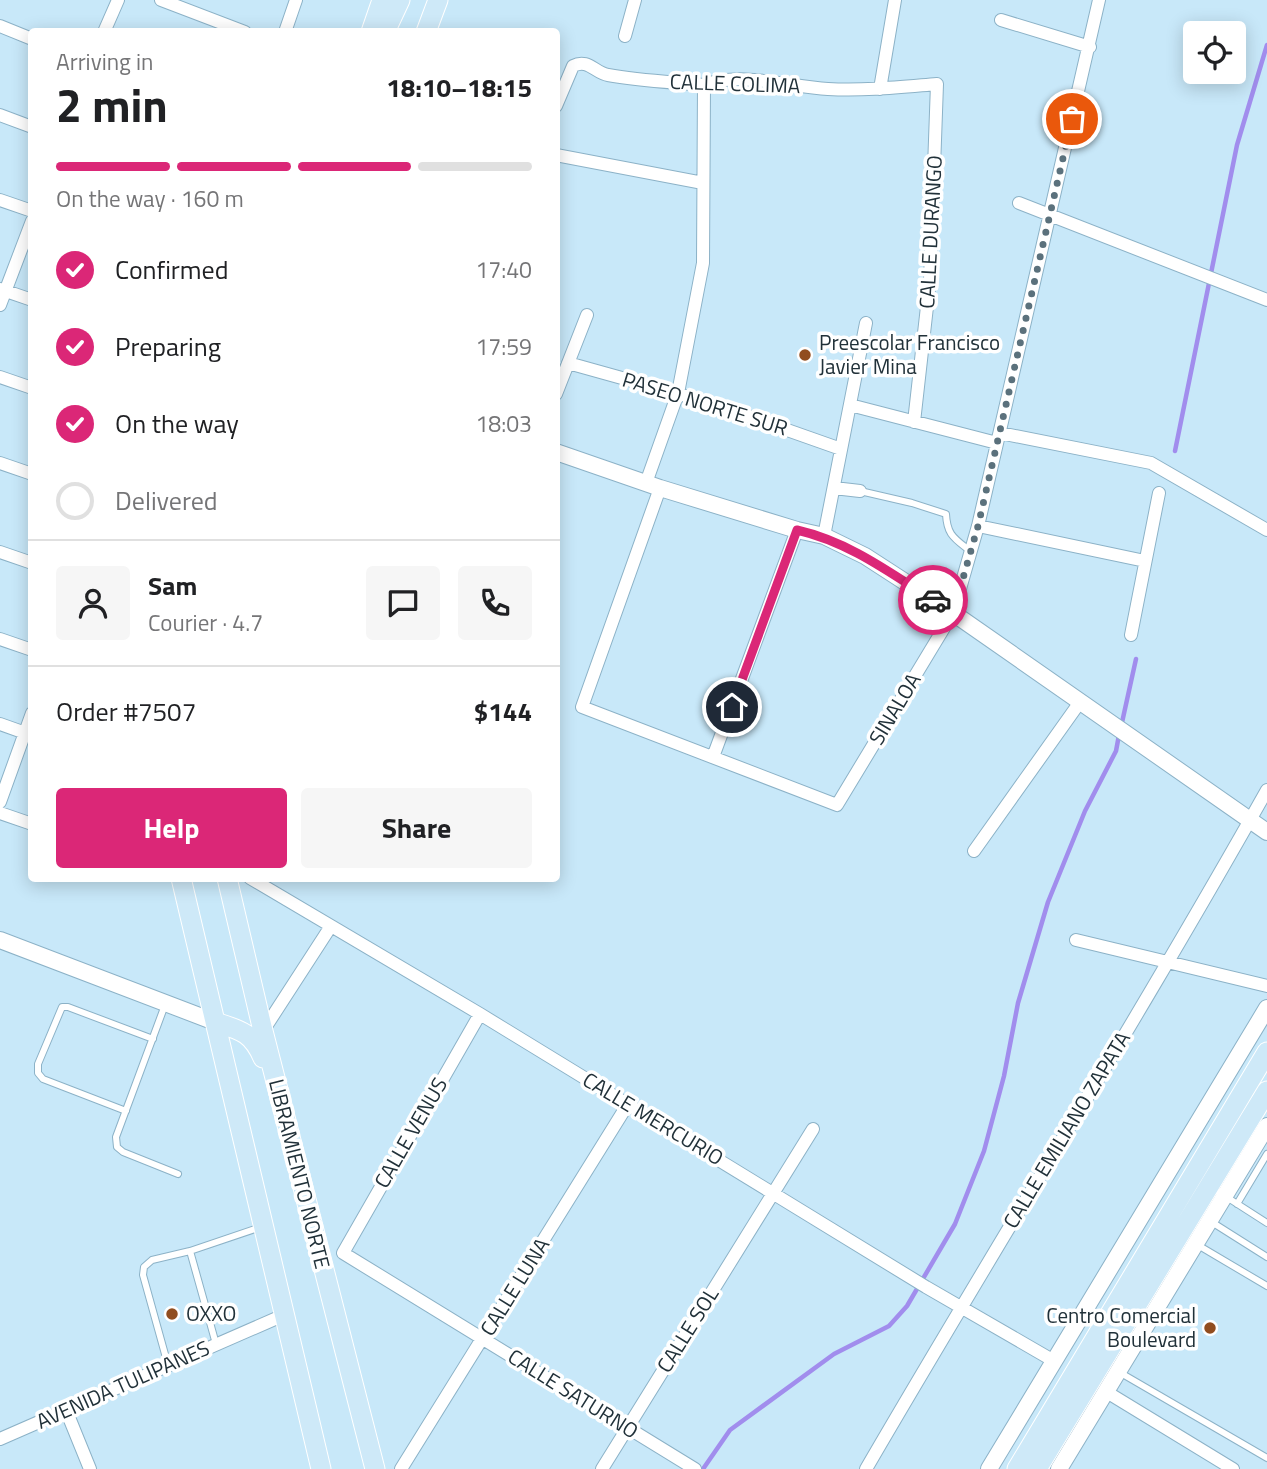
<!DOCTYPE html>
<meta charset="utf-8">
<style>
body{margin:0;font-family:"Titillium Web",sans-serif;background:#f6f6f6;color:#202124;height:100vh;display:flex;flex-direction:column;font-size:26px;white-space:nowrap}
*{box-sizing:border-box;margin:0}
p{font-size:23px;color:#757577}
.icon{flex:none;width:38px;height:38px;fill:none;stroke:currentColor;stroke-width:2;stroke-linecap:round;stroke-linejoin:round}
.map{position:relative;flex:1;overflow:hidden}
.side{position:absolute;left:28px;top:28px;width:532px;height:854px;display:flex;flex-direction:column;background:#fff;border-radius:7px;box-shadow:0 4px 18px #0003}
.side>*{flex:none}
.tools{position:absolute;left:1183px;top:21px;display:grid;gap:14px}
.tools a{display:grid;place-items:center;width:63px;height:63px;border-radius:7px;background:#fff;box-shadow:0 4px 18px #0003;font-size:35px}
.pin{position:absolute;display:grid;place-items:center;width:60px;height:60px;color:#fff;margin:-30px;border:4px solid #fff;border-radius:50%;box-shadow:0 2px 7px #0007}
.courier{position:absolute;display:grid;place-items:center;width:70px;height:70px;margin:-35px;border:5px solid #db2777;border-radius:50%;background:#fff;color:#222;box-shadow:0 2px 9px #0007}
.summary em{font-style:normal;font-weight:700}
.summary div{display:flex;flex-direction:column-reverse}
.summary{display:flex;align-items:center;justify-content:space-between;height:119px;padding:0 28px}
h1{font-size:46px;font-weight:700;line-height:52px}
.bar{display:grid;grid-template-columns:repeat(4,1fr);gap:10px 7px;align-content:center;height:84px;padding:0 28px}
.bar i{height:9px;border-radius:5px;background:#e0e0e0}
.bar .selected{background:#db2777}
.bar p{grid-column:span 4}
.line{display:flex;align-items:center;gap:18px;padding:0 28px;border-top:2px solid #e0e0e0}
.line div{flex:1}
.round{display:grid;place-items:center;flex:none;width:74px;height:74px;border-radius:7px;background:#f6f6f6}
ol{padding:0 28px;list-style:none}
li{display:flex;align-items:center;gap:21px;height:77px}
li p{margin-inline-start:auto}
li .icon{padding:7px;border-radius:50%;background:#db2777;color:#fff;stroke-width:4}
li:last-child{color:#757577}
li i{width:38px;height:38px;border:4px solid #e0e0e0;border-radius:50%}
.primary-button{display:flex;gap:14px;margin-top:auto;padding:14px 28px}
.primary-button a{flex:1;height:80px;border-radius:7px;background:#db2777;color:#fff;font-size:28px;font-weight:700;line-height:80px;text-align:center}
.primary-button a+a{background:#f6f6f6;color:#202124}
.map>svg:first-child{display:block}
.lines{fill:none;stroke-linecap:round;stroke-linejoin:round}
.stream{stroke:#a18ded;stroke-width:4.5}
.lane-casing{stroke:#8cb2c7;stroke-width:8}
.street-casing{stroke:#8cb2c7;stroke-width:14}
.secondary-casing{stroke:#8cb2c7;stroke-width:18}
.primary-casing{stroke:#fff;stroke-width:21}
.lane{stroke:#fff;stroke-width:6}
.street{stroke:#fff;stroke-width:12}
.secondary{stroke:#fff;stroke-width:16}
.primary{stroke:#cee9f8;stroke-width:19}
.done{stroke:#5b717c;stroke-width:7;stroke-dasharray:0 12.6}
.route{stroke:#db2777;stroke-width:9}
.poi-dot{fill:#914d1f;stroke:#fff;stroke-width:2.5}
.labels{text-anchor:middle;stroke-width:7;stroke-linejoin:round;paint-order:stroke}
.street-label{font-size:21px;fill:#213139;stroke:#fff}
.poi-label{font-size:21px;fill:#213139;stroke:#fff;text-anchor:start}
</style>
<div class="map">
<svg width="1267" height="1469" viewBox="0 0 1267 1469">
<rect width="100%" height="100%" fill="#c8e8f9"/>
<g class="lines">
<path class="stream" d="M1175,451l62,-306 30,-100
M1121,727l15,-68
M703,1469l27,-39 104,-76 55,-28 18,-20 48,-82 29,-73 20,-75 14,-73 30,-101 37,-91 31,-60 3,-16"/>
<g class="lane-casing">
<path id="lane" d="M860,491l52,12 34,11c1,21 8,24 24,37
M165,1005l-49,132 1,10 6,5 55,22
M126,1111l-83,-32 -5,-6v-9l24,-57h6l85,32
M1211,1187l56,36
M1237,1204l30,-50
M1210,1221l57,36
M1196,1244l71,42
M190,1251l26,93
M168,1365l-25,-90 1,-8 8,-7 38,-9 71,-24
M1119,1372l148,86"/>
</g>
<g class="street-casing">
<path id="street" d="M161,0l84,32
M1001,20l89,27
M0,26l32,13
M104,32l14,-32
M285,32l11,-32
M625,36l10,-36
M880,89l15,-89
M556,106l17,-40c15,-8 22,7 35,9 32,6 65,7 96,10 37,-14 86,2 124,4 37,2 73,-2 109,-5l-7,196 -16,142
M0,115l32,12
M556,155l147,28
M0,200l32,11
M1019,203l248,97
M0,289l32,11
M0,305l32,-84
M568,363l140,39 133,47
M0,377l32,11
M556,394l31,-79
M850,405l147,38
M1000,433l151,30 116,67
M0,463l32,11
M646,483l32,-90 25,-130 1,-178
M660,488l-78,219 255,98 116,-192 25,-87 121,-526
M834,488l26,3
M978,526l167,35
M824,536l42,-213
M0,552l32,11
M1131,635l28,-142
M0,639l32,11
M0,724l31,11
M713,757l84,-227
M0,802l32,-89
M0,813l32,11
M974,851l106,-149
M250,878l230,136 446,273 128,74
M1076,940l191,46
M480,1014l-137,239 352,216
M263,1031l68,-105
M1105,1391l128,78
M66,1410l24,59
M0,1439l284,-124
M401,1469l227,-365
M602,1469l211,-340
M866,1469c132,-227 272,-450 401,-679"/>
</g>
<g class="secondary-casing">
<path id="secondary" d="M556,452l104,36 137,42 27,6 41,20 88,57 314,219
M0,940l215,82
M989,1469l278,-461
M1059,1469l208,-343"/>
</g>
<g class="primary-casing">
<path id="primary" d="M371,32l11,-32
M385,32l15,-32
M426,32l12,-32
M181,878l140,591
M227,878l36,153 112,438
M215,1022c25,8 37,10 48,36
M1017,1469l250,-417
M1037,1469l230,-378"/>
</g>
<use href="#lane" class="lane"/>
<use href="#street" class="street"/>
<use href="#secondary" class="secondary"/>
<use href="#primary" class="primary"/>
</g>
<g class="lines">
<path class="done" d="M933,600l20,13 25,-87 94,-407"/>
<path class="route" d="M732,707l65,-177c52,12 92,42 136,70"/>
</g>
<g class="poi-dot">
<circle cx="805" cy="355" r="7"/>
<circle cx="172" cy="1314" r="7"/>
<circle cx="1210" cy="1328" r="7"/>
</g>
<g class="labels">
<g class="street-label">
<text transform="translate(735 84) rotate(2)" y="7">CALLE COLIMA</text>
<text transform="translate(931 232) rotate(-87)" y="7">CALLE DURANGO</text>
<text transform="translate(705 404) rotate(17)" y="7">PASEO NORTE SUR</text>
<text transform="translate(895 709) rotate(-59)" y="7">SINALOA</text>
<text transform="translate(653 1119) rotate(31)" y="7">CALLE MERCURIO</text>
<text transform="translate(1067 1130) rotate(-59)" y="7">CALLE EMILIANO ZAPATA</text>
<text transform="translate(411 1133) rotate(-60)" y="7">CALLE VENUS</text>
<text transform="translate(299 1174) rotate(76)" y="7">LIBRAMIENTO NORTE</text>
<text transform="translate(515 1287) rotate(-58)" y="7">CALLE LUNA</text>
<text transform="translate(688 1330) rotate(-58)" y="7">CALLE SOL</text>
<text transform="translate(123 1385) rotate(-24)" y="7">AVENIDA TULIPANES</text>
<text transform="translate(573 1394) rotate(32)" y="7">CALLE SATURNO</text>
</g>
<g class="poi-label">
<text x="819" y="350">Preescolar Francisco<tspan x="819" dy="24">Javier Mina</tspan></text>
<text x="186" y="1321">OXXO</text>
<text x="1196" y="1323" text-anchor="end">Centro Comercial<tspan x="1196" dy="24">Boulevard</tspan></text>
</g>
</g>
</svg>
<div class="tools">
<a><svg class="icon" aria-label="locate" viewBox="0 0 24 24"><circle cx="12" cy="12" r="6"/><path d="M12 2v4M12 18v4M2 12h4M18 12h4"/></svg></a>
</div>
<div class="pin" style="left:1072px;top:119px;background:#ea580c"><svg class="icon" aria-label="bag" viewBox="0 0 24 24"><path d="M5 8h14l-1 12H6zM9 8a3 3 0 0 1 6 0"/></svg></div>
<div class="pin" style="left:732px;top:707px;background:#1f2937"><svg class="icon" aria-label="home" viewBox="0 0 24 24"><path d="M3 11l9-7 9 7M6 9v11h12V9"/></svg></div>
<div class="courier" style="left:933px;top:600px"><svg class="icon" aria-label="car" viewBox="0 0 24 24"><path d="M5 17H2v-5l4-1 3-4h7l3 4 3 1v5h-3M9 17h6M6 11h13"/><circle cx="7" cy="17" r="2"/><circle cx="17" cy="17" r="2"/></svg></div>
<section class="side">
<div class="summary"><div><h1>2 min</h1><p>Arriving in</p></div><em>18:10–18:15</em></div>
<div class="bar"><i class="selected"></i><i class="selected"></i><i class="selected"></i><i></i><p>On the way · 160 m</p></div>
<ol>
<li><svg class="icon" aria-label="check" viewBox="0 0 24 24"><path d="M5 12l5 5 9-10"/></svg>Confirmed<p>17:40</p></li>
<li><svg class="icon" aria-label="check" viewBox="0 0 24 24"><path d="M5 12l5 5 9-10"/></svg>Preparing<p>17:59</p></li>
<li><svg class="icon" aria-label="check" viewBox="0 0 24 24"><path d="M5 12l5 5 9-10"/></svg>On the way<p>18:03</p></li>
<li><i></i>Delivered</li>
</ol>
<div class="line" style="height:126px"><a class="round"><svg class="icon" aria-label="person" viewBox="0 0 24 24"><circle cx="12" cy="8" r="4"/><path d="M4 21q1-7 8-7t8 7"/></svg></a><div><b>Sam</b><p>Courier · 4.7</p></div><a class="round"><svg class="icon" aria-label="chat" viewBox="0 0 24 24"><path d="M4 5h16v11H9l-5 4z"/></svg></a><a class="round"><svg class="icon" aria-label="phone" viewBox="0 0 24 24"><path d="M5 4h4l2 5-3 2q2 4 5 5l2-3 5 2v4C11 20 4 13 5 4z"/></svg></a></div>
<div class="line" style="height:91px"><div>Order #7507</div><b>$144</b></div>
<div class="primary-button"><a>Help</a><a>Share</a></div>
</section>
</div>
